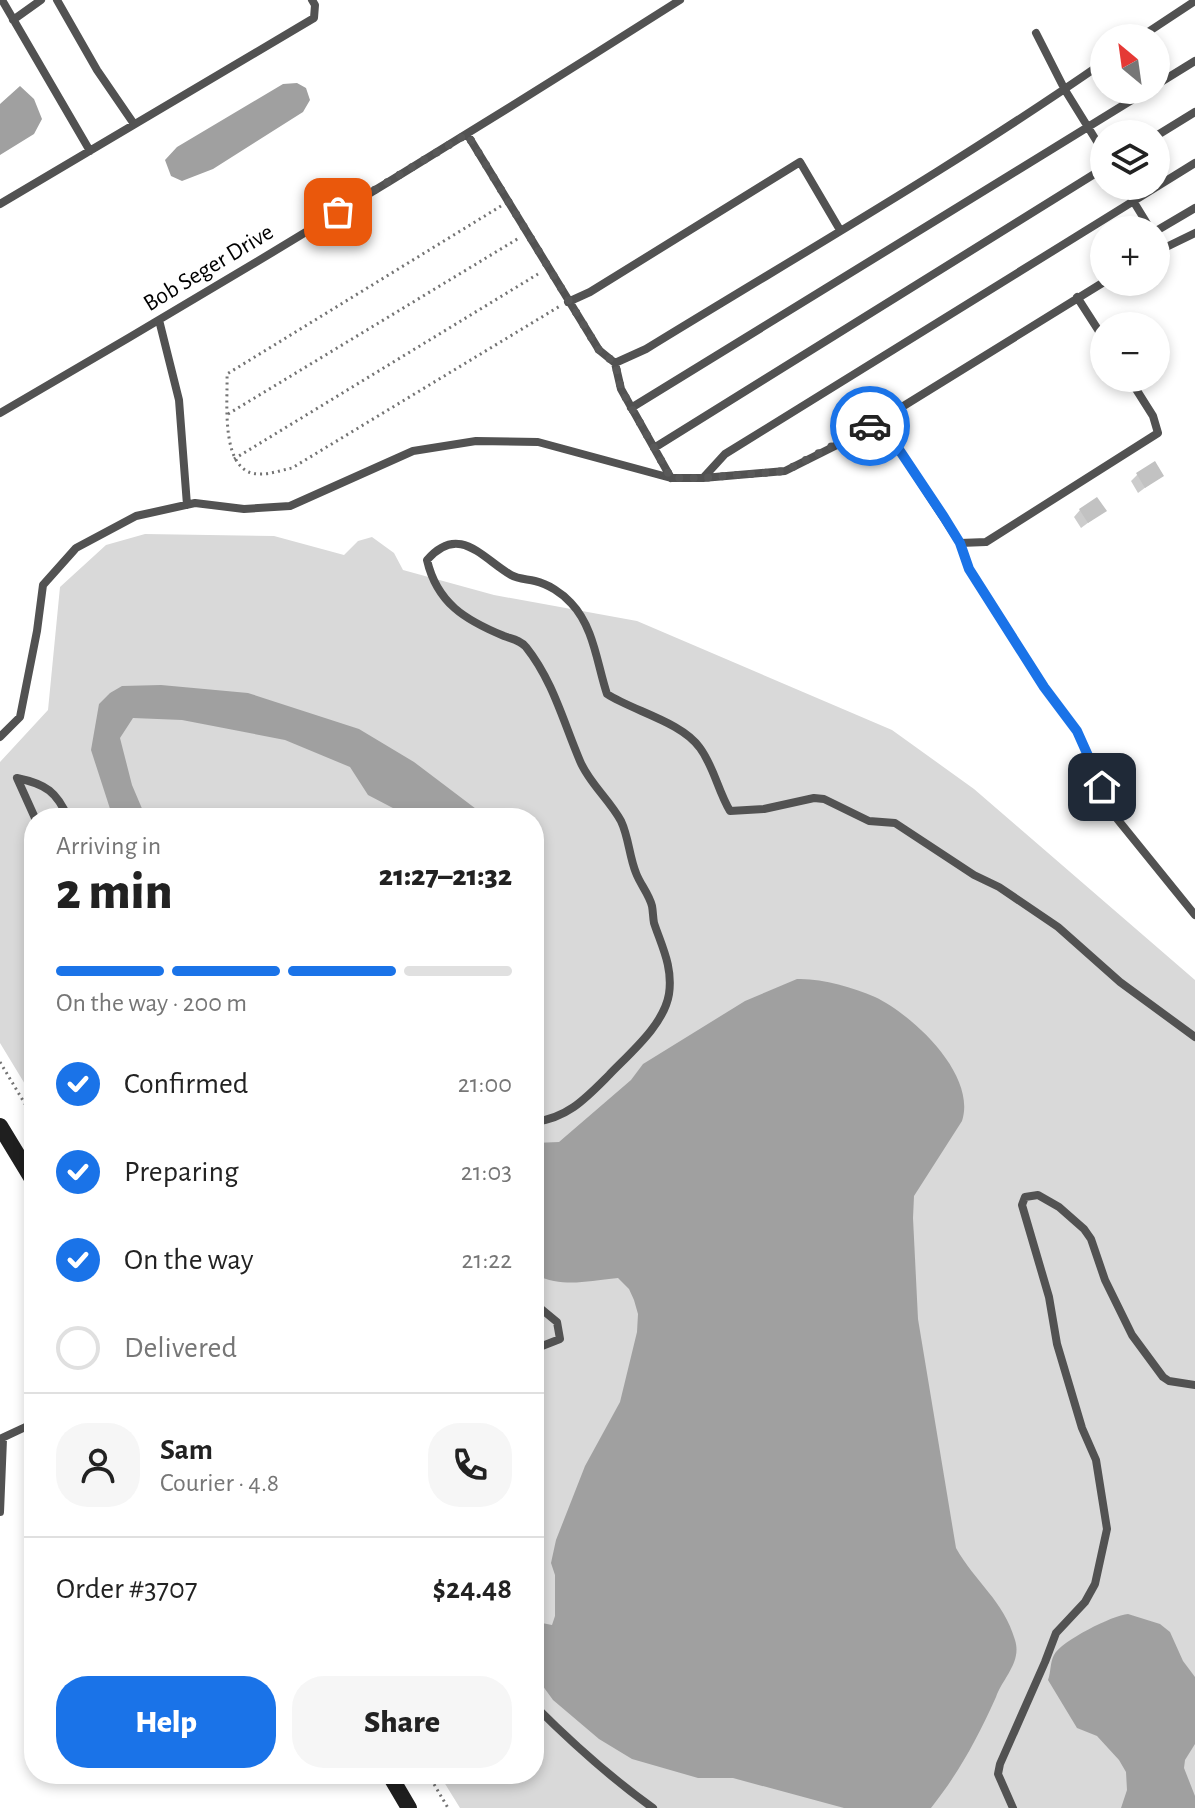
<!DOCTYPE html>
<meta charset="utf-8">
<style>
body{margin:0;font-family:"Alegreya Sans",sans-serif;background:#f6f6f6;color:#222;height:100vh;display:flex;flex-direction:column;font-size:30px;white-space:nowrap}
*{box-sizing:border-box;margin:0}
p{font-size:26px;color:#767676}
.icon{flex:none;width:44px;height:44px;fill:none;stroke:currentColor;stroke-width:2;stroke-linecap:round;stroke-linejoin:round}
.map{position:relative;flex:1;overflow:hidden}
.details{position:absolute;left:24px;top:808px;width:520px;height:976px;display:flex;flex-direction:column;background:#fff;border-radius:32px;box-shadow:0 4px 12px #0003}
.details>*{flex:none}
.needle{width:52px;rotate:331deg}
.controls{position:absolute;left:1090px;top:24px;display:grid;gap:16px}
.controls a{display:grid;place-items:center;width:80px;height:80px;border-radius:50%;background:#fff;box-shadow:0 4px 12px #0003;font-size:40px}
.pin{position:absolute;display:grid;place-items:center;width:68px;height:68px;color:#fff;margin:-34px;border-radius:16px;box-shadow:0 4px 12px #0006}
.courier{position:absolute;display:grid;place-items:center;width:80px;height:80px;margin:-40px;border:6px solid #1a73e8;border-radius:50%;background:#fff;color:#222;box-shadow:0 2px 10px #0007}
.summary em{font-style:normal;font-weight:800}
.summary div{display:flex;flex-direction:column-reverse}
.summary{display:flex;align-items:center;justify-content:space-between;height:136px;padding:0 32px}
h1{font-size:52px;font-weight:800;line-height:60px}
.bar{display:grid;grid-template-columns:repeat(4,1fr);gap:12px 8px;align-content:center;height:96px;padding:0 32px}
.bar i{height:10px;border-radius:6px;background:#e0e0e0}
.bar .current{background:#1a73e8}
.bar p{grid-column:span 4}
.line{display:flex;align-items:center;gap:20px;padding:0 32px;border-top:2px solid #e0e0e0}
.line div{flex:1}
.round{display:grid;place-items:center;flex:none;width:84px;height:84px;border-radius:32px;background:#f6f6f6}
ol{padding:0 32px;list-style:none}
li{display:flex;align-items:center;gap:24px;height:88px}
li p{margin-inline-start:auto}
li .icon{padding:8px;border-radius:50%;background:#1a73e8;color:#fff;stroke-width:4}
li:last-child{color:#767676}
li i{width:44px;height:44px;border:4px solid #e0e0e0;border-radius:50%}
.cta{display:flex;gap:16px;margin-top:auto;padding:16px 32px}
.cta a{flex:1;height:92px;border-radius:32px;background:#1a73e8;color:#fff;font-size:32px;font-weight:800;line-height:92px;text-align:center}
.cta a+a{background:#f6f6f6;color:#222}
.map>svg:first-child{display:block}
.green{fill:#d9d9d9}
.water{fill:#a0a0a0}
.shadow{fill:#0003}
.building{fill:#c2c2c2}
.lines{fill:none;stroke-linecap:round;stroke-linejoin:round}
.path{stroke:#747474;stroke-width:3;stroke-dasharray:2 4;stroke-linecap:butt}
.service{stroke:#525252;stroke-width:8}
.secondary{stroke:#1f1f1f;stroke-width:16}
.done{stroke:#595959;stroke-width:8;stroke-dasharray:0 14.4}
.route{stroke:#1a73e8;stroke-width:10}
.labels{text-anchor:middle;stroke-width:6;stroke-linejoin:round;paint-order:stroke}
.street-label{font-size:24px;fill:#000;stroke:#fff}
</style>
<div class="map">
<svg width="1195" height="1808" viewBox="0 0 1195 1808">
<rect width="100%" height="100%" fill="#fff"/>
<path class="green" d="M145,534l129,2 70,19 14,-14 14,-4 22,16 9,17 91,25 143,26 255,109 82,59 221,191v828h-735l-21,-34h95v-956h-500v281l-34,-56v-281l48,-52 12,-123 46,-42z"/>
<path class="water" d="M297,83l9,5 4,12 -7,12 -90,57 -31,12 -11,-5 -6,-16 12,-13 106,-63z
M20,86l14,13 8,20 -8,15 -34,21v-51z
M161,685l87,8 111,36 55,33 74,56h-76l-44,-23 -18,-28 -65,-27 -103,-20 -49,-2 -13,20 12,47 14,33h-33l-22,-68 8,-46 11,-11 12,-7z
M797,979c24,-1 55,8 78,18 38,18 102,78 87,124l-48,75 -1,22 5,101 38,229c19,34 48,53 59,92 7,22 -12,38 -19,57 -19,42 -36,74 -65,111h-87l-111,-30h-35l-66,-19 -33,-20 -46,-39 -16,-22 -3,-4v-49l3,-3 15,3 3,-9v-41l-4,-12 5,-23 29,-74 35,-64 17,-70 1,-18 -4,-14 -5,-11 -11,-11c-34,3 -51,10 -84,-3v-132l25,-1 72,-62 12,-16 102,-63z
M1128,1614l32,10 10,8 13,29 12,16v67l-10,16 -1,8 11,28v12h-74l6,-18 -1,-18 -7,-12 -22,-24 -20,-8 -29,-48c3,-8 2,-18 6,-25 7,-14 59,-40 74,-41z"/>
<path class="shadow" d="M1137,475h25l-24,18 -7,-12z
M1080,510l24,1 -23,17 -7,-11z"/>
<path class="building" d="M1155,461l9,15 -19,12 -9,-15z
M1097,497l10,14 -19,12 -9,-14z"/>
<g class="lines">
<path class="path" d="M501,206l-274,168c1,28 -8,102 34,100 10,0 21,-4 31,-6l268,-162
M228,414l291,-176
M234,459l304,-185
M0,1062l34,57
M428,1774l20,34"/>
<path class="service" d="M2,0l88,151
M57,0l40,70 37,54
M13,20l28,-20
M1036,33l29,57 39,63
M1139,38l56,-37
M1156,85l39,-24
M467,134l132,216 16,13 31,-14c153,-94 310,-184 458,-287
M1156,136l39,-24
M1124,186l27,44
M0,204l314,-186 1,-13 -3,-5
M1156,231l39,-23
M1156,252l39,-19
M1077,297l27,42
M568,302l22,-10 210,-130 40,68
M159,320l20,80 8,105
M615,363l6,26 50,89
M631,408l517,-318
M0,413c230,-133 457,-271 680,-413
M876,423l16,16 68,104 26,-1 172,-109 -5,-17 -24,-38
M654,448l450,-280
M704,477l21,-23 470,-291
M960,543l9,26 75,118 33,44 37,84 81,100
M0,737l20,-20 17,-86 6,-46 33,-37 60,-32 59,-13 49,6 46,-3 123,-55 63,-10 62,1 133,36h32l82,-7 50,-25 41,-23 228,-141
M35,818l-18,-40c29,6 40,14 51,40
M534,1122c34,-4 52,-24 75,-47 21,-22 55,-50 60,-81 4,-27 -7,-47 -15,-71 -1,-5 -1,-12 -2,-17 -3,-12 -12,-22 -16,-33 -7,-17 -7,-35 -15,-52 -12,-22 -32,-38 -41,-60 -17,-40 -27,-80 -54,-114 -6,-7 -14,-8 -22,-11 -39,-16 -67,-33 -77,-76 32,-37 55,-2 84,15 7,4 16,4 24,6 13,3 27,12 36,22 23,24 26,61 36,91 26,17 75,28 93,54 14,19 18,43 30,63l34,-2 50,-11 10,1 45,22 26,2 79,52 25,12 59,40 62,55 75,55
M534,1303l23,19 3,17 -23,9 -3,-2
M0,1439l34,-16
M0,1512l3,-73
M34,1647l-4,9 4,9
M534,1705c37,37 77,73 119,103
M1013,1808l-15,-34 2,-10 45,-102 11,-29 29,-31 10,-18 12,-55 -11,-69 -14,-32 -25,-84 -8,-47 -27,-92 3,-8 13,-2 21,12 25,22 7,10 14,41 27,55 31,42 6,4 26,4"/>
<path class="secondary" d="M0,1126l34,56
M389,1774l20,34"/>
</g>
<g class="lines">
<path class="done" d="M338,212l129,-78 132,216 16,13 6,26 50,89h32l82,-7 85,-45"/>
<path class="route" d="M870,426l6,-3 16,16 52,78 16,26 9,26 75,118 33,44 25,56"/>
</g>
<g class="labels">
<g class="street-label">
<text transform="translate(208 267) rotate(-31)" y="8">Bob Seger Drive</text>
</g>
</g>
</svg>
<div class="controls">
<a><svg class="needle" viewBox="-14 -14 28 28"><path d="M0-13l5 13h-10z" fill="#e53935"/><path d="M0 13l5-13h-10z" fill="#767676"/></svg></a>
<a><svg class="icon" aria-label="layers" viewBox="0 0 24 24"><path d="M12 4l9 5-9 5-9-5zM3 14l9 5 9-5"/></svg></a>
<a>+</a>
<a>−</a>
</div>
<div class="pin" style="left:338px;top:212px;background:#ea580c"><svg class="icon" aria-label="bag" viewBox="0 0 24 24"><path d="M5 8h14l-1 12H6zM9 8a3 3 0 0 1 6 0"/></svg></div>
<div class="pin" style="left:1102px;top:787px;background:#1f2937"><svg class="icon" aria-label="home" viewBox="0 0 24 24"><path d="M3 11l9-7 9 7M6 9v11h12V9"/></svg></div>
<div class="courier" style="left:870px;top:426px"><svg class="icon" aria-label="car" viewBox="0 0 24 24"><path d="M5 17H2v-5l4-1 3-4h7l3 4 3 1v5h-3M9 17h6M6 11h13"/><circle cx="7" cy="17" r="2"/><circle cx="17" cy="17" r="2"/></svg></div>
<section class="details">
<div class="summary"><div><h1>2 min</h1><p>Arriving in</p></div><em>21:27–21:32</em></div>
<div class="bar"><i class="current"></i><i class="current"></i><i class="current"></i><i></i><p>On the way · 200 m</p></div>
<ol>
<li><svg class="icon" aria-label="check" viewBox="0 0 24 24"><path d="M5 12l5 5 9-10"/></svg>Confirmed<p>21:00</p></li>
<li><svg class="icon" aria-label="check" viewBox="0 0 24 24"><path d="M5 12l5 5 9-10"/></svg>Preparing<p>21:03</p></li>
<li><svg class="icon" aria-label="check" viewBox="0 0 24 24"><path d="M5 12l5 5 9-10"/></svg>On the way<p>21:22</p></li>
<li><i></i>Delivered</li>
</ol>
<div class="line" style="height:144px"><a class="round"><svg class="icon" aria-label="person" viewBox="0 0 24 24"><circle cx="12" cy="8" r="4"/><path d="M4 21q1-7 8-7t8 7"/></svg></a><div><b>Sam</b><p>Courier · 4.8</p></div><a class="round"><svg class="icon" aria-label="phone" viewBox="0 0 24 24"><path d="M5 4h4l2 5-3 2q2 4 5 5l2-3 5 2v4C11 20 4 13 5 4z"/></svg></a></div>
<div class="line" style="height:104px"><div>Order #3707</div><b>$24.48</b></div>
<div class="cta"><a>Help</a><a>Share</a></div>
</section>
</div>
